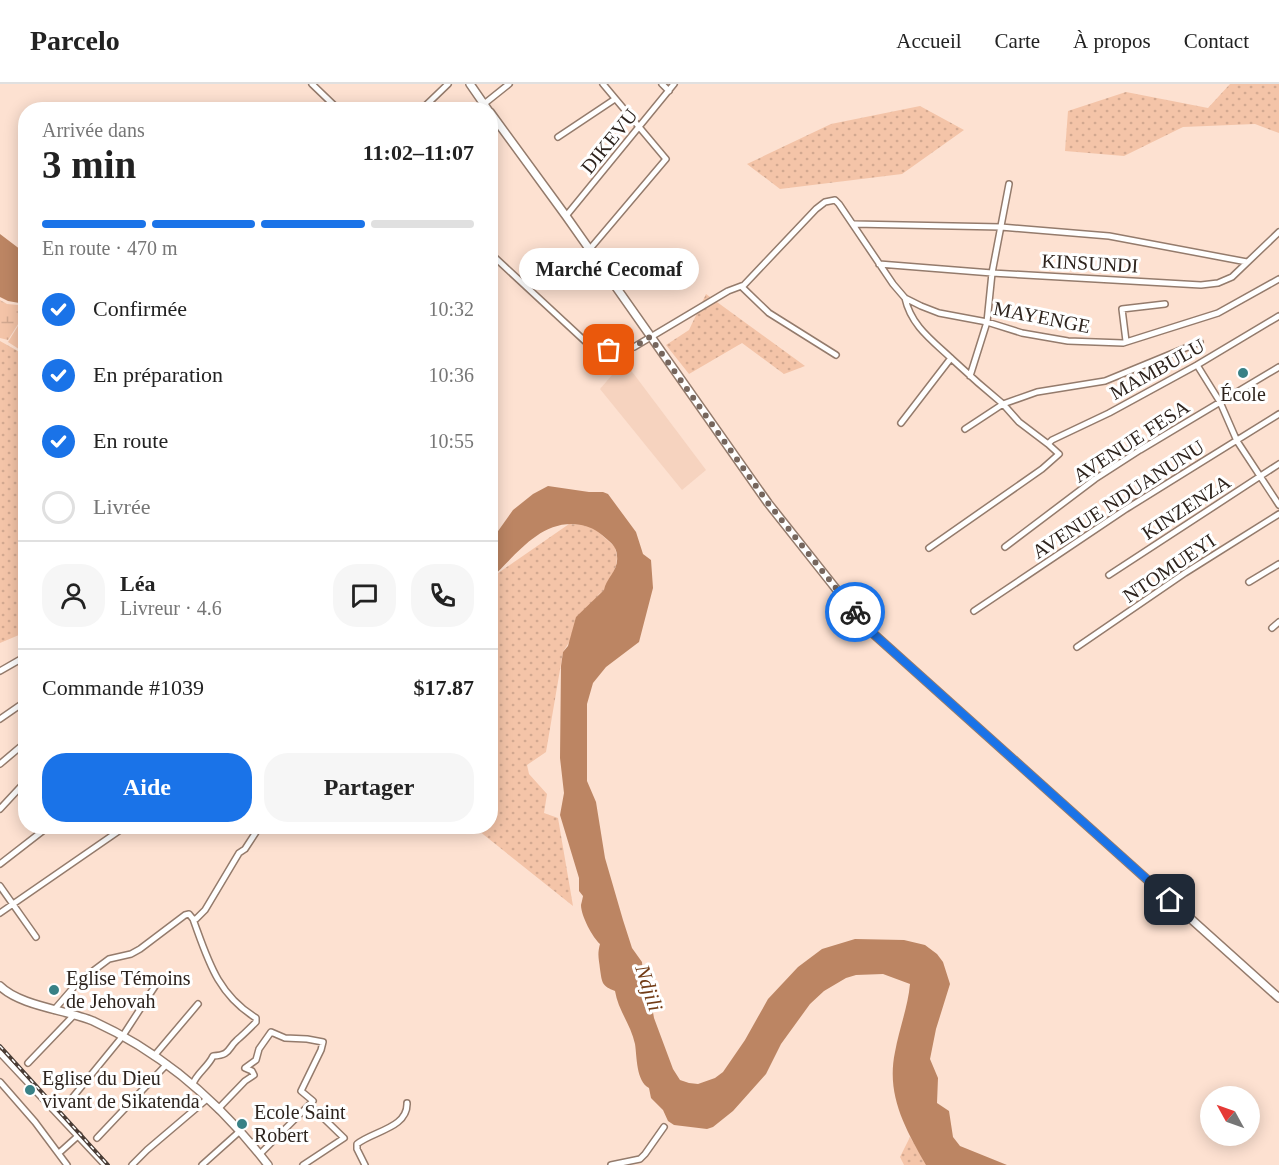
<!DOCTYPE html>
<html lang="fr">
<meta charset="utf-8">
<style>
body{margin:0;font-family:Georgia,serif;background:#f6f6f6;color:#222;height:100vh;display:flex;flex-direction:column;font-size:22px;white-space:nowrap}
*{box-sizing:border-box;margin:0}
p{font-size:20px;color:#767676}
.icon{flex:none;width:33px;height:33px;fill:none;stroke:currentColor;stroke-width:2;stroke-linecap:round;stroke-linejoin:round}
.map{position:relative;flex:1;overflow:hidden}
.sheet{position:absolute;left:18px;top:18px;width:480px;height:732px;display:flex;flex-direction:column;background:#fff;border-radius:24px;box-shadow:0 3px 15px #0003}
.sheet>*{flex:none}
.needle{width:39px;rotate:310deg}
.controls{position:absolute;left:1200px;top:1002px;display:grid;gap:12px}
.controls a{display:grid;place-items:center;width:60px;height:60px;border-radius:50%;background:#fff;box-shadow:0 3px 15px #0003;font-size:30px}
.pin{position:absolute;display:grid;place-items:center;width:51px;height:51px;color:#fff;margin:-26px;border-radius:12px;box-shadow:0 3px 9px #0006}
.courier{position:absolute;display:grid;place-items:center;width:60px;height:60px;margin:-30px;border:4px solid #1a73e8;border-radius:50%;background:#fff;color:#222;box-shadow:0 2px 8px #0007}
.bubble{position:absolute;height:42px;border-radius:21px;background:#fff;box-shadow:0 3px 15px #0003;font-size:20px;font-weight:600;line-height:42px;text-align:center}
.head em{font-style:normal;font-weight:600}
.head div{display:flex;flex-direction:column-reverse}
.head{display:flex;align-items:center;justify-content:space-between;height:102px;padding:0 24px}
h1{font-size:39px;font-weight:600;line-height:45px}
.bar{display:grid;grid-template-columns:repeat(4,1fr);gap:9px 6px;align-content:center;height:72px;padding:0 24px}
.bar i{height:8px;border-radius:4px;background:#e0e0e0}
.bar .current{background:#1a73e8}
.bar p{grid-column:span 4}
.line{display:flex;align-items:center;gap:15px;padding:0 24px;border-top:2px solid #e0e0e0}
.line div{flex:1}
.round{display:grid;place-items:center;flex:none;width:63px;height:63px;border-radius:24px;background:#f6f6f6}
ol{padding:0 24px;list-style:none}
li{display:flex;align-items:center;gap:18px;height:66px}
li p{margin-inline-start:auto}
li .icon{padding:6px;border-radius:50%;background:#1a73e8;color:#fff;stroke-width:4}
li:last-child{color:#767676}
li i{width:33px;height:33px;border:3px solid #e0e0e0;border-radius:50%}
.primary-button{display:flex;gap:12px;margin-top:auto;padding:12px 24px}
.primary-button a{flex:1;height:69px;border-radius:24px;background:#1a73e8;color:#fff;font-size:24px;font-weight:600;line-height:69px;text-align:center}
.primary-button a+a{background:#f6f6f6;color:#222}
header{display:flex;align-items:center;gap:36px;box-sizing:border-box;height:84px;padding:0 30px;background:#fff;border-bottom:2px solid #e0e0e0}
header strong{font-size:28px}
nav{display:flex;gap:33px;margin-inline-start:auto;font-size:21px}
.map>svg:first-child{display:block}
.built{fill:#f6d3bf}
.grass{fill:#f4c4a8}
.wetland{fill:url(#wetland-marsh)}
.park{fill:url(#park-dots)}
.water{fill:#bc8563}
.lines{fill:none;stroke-linecap:round;stroke-linejoin:round}
.minor-casing{stroke:#947b6c;stroke-width:8}
.tertiary-casing{stroke:#947b6c;stroke-width:10}
.minor{stroke:#fff;stroke-width:5}
.tertiary{stroke:#fff;stroke-width:7}
.rail-casing{stroke:#4a3d36;stroke-width:4}
.rail{stroke:#fff;stroke-width:1.5;stroke-dasharray:4.5;stroke-linecap:butt}
.done{stroke:#76665d;stroke-width:6;stroke-dasharray:0 10.8}
.route{stroke:#1a73e8;stroke-width:8}
.poi-dot{fill:#388186;stroke:#fff;stroke-width:2}
.labels{text-anchor:middle;stroke-width:6;stroke-linejoin:round;paint-order:stroke}
.street-label{font-size:20px;fill:#2e241e;stroke:#fff}
.poi-label{font-size:20px;fill:#2e241e;stroke:#fff;text-anchor:start}
.water-label{font-size:21px;font-style:italic;fill:#723c16;stroke:#fff}
</style>
<header>
<strong>Parcelo</strong>
<nav><a>Accueil</a><a>Carte</a><a>À propos</a><a>Contact</a></nav>
</header>
<div class="map">
<svg width="1279" height="1081" viewBox="0 0 1279 1081">
<defs>
<pattern id="wetland-marsh" width="20" height="14" patternUnits="userSpaceOnUse" patternTransform="scale(1.5)"><rect width="20" height="14" fill="#f4c4a8"/><path d="M1 5h8M5 5V1M11 12h8M15 12V8" fill="none" stroke="#d2a890"/></pattern>
<pattern id="park-dots" width="8" height="8" patternUnits="userSpaceOnUse" patternTransform="scale(1.5)"><rect width="8" height="8" fill="#f4c4a8"/><path d="M2 2h.1M6 6h.1" fill="none" stroke="#d2a890" stroke-width="1.8" stroke-linecap="round"/></pattern>
</defs>
<rect width="100%" height="100%" fill="#fde1d1"/>
<path class="built" d="M624,277l82,109 -24,20 -82,-101z"/>
<path class="grass" d="M20,222h5v47l-17,-11 13,-21z"/>
<path class="wetland" d="M0,216l7,4 11,1 2,16 -12,19 -8,-2z"/>
<path class="park" d="M1230,0h49v49l-24,-9 -72,3 -59,29 -59,-5 3,-40 58,-19 82,16z
M920,22l44,24 -62,44 -122,15 -33,-25 84,-40z
M706,210l99,72 -21,8 -42,-31 -53,31 -23,-29 23,-15z
M0,257l25,14 1,277 -26,11z
M569,440l18,1 8,4 20,18 2,10 -1,9 -11,24 -6,4 -36,58 -17,100 -19,13 2,9 18,20 -3,19 14,5 15,88 -99,-79 16,-1 1,-248z
M910,1053l17,28h-23l-4,-8z"/>
<path class="water" d="M0,150l25,19v51l-17,-3 -8,-4z
M548,402l41,6h14l5,2 28,38 7,22 8,6 2,28 -14,54 -33,25 -13,16 -6,21v77l9,21 9,56 18,62 9,28 10,14 1,13 6,15 5,28 19,51 7,11 9,3 9,1 17,-6 8,-6 22,-32 23,-41 30,-32 24,-18 33,-10 49,1 21,5 12,9 6,8 7,22 -14,45 -6,30 8,19 -1,25 12,8 4,26 7,9 47,19h-81c-21,-37 -40,-70 -31,-113 4,-23 13,-45 15,-68l-27,-10 -27,1 -10,3 -22,13 -14,13 -29,40 -15,30 -33,37 -20,16 -6,2 -33,-4 -6,-4 -5,-11 -12,-12 -2,-10c-13,-7 -12,-31 -14,-44 -4,-19 -17,-34 -20,-53 -13,-5 -13,-8 -15,-22 -1,-10 -3,-14 0,-25 -7,-6 -19,-28 -19,-39 0,0 2,-8 2,-9l-4,-5v-13l-19,-63 4,-22 -4,-35 1,-92 2,-14 5,-6 8,-29 28,-27c2,-12 15,-20 13,-34 0,-10 -8,-15 -15,-21 -10,-8 -17,-10 -29,-11 -36,-1 -58,33 -82,54v-37l22,-31 20,-16z"/>
<g class="lines">
<g class="minor-casing">
<path id="minor" d="M312,0l27,26
M662,0l7,7
M484,20l25,-20
M421,26l27,-26
M558,53l57,-38
M566,132l108,-132
M854,140l147,3 108,9 138,26
M589,166l77,-91 -63,-75
M490,169l97,90c18,8 28,10 47,4l94,-56 16,-6 72,-76 9,-7 10,-2 4,4 54,80 12,14 16,8 18,7 48,9 35,11 46,8 55,2 95,-30 61,-34
M879,180l113,9 209,12 17,-2 14,-6 47,-45
M742,203l27,26 67,42
M905,214c6,28 28,43 48,62 16,15 33,30 50,44l34,-12 68,-11 95,-39
M1126,257l-4,-32 43,-5
M1197,281l23,37 17,39 42,64
M970,292l17,-54 5,-49 17,-89
M901,339l50,-65
M965,345l38,-25 16,18 29,22 4,-4 57,-27 88,-48 82,-49
M1005,463l90,-68 45,-29 139,-83
M929,464l113,-79 17,-15 -11,-10
M1109,491l170,-111
M1249,498l30,-18
M974,527l152,-102 153,-95
M1272,544l7,-6
M1077,563l108,-74 94,-59
M0,587l21,-12
M0,635l26,-18
M0,680l26,-22
M0,725l26,-28
M0,780l49,-38
M0,802l36,51
M0,829l126,-87
M54,926l26,-30 13,-9 16,-12 22,-5 9,-5 45,-34 4,-1 4,5h3l9,-9 34,-57 6,-4 15,-23
M0,969l105,112
M154,972l44,-52
M28,979l46,-48
M0,998l35,40 32,43
M193,1000c3,-10 15,-17 20,-28 18,-1 14,-7 24,-16 7,-6 13,-12 19,-18v-4c-39,-24 -48,-58 -63,-99
M68,1019l54,-66 39,-60
M219,1026l1,-3 25,-26 9,-6 -2,-4 -7,-3 11,-8 3,-11 12,-17 14,6 22,1 16,3 -2,8 -20,41 12,10 -53,53
M97,1054l70,-74
M59,1069l20,-18
M132,1081l15,-15 60,-51
M202,1081l38,-34
M303,1081l41,-27 -34,-33
M365,1081l-8,-16v-5c16,-13 51,-16 50,-41
M611,1081l29,-6 5,-5 19,-27"/>
</g>
<g class="tertiary-casing">
<path id="tertiary" d="M470,0l18,26
M490,28l76,104 202,287 99,125 412,370
M0,902c20,20 67,24 93,35 70,32 129,84 175,144"/>
</g>
<use href="#minor" class="minor"/>
<use href="#tertiary" class="tertiary"/>
<g class="rail-casing">
<path id="rail" d="M0,962l108,119"/>
</g>
<use href="#rail" class="rail"/>
</g>
<g class="lines">
<path class="done" d="M609,266c16,3 27,-4 41,-13l118,166 87,109"/>
<path class="route" d="M855,528l12,16 303,272"/>
</g>
<g class="poi-dot">
<circle cx="1243" cy="289" r="6"/>
<circle cx="54" cy="906" r="6"/>
<circle cx="30" cy="1006" r="6"/>
<circle cx="242" cy="1040" r="6"/>
</g>
<g class="labels">
<g class="street-label">
<text transform="translate(609 57) rotate(-51)" y="7">DIKEVU</text>
<text transform="translate(1090 179) rotate(3)" y="7">KINSUNDI</text>
<text transform="translate(1042 233) rotate(11)" y="7">MAYENGE</text>
<text transform="translate(1157 285) rotate(-29)" y="7">MAMBULU</text>
<text transform="translate(1131 357) rotate(-33)" y="7">AVENUE FESA</text>
<text transform="translate(1118 415) rotate(-33)" y="7">AVENUE NDUANUNU</text>
<text transform="translate(1186 423) rotate(-33)" y="7">KINZENZA</text>
<text transform="translate(1169 484) rotate(-34)" y="7">NTOMUEYI</text>
</g>
<g class="poi-label">
<text x="1243" y="317" text-anchor="middle">École</text>
<text x="66" y="901">Eglise Témoins<tspan x="66" dy="23">de Jehovah</tspan></text>
<text x="42" y="1001">Eglise du Dieu<tspan x="42" dy="23">vivant de Sikatenda</tspan></text>
<text x="254" y="1035">Ecole Saint<tspan x="254" dy="23">Robert</tspan></text>
</g>
<g class="water-label">
<text transform="translate(649 904) rotate(72)" y="7">Ndjili</text>
</g>
</g>
</svg>
<div class="controls">
<a><svg class="needle" viewBox="-14 -14 28 28"><path d="M0-13l5 13h-10z" fill="#e53935"/><path d="M0 13l5-13h-10z" fill="#767676"/></svg></a>
</div>
<div class="pin" style="left:609px;top:266px;background:#ea580c"><svg class="icon" aria-label="bag" viewBox="0 0 24 24"><path d="M5 8h14l-1 12H6zM9 8a3 3 0 0 1 6 0"/></svg></div>
<div class="pin" style="left:1170px;top:816px;background:#1f2937"><svg class="icon" aria-label="home" viewBox="0 0 24 24"><path d="M3 11l9-7 9 7M6 9v11h12V9"/></svg></div>
<div class="courier" style="left:855px;top:528px"><svg class="icon" aria-label="bike" viewBox="0 0 24 24"><circle cx="6" cy="16" r="4"/><circle cx="18" cy="16" r="4"/><path d="M6 16l4-8h5l3 8M10 8l3 8H6M13 5h3"/></svg></div>
<div class="bubble" style="left:519px;top:164px;width:180px">Marché Cecomaf</div>
<section class="sheet">
<div class="head"><div><h1>3 min</h1><p>Arrivée dans</p></div><em>11:02–11:07</em></div>
<div class="bar"><i class="current"></i><i class="current"></i><i class="current"></i><i></i><p>En route · 470 m</p></div>
<ol>
<li><svg class="icon" aria-label="check" viewBox="0 0 24 24"><path d="M5 12l5 5 9-10"/></svg>Confirmée<p>10:32</p></li>
<li><svg class="icon" aria-label="check" viewBox="0 0 24 24"><path d="M5 12l5 5 9-10"/></svg>En préparation<p>10:36</p></li>
<li><svg class="icon" aria-label="check" viewBox="0 0 24 24"><path d="M5 12l5 5 9-10"/></svg>En route<p>10:55</p></li>
<li><i></i>Livrée</li>
</ol>
<div class="line" style="height:108px"><a class="round"><svg class="icon" aria-label="person" viewBox="0 0 24 24"><circle cx="12" cy="8" r="4"/><path d="M4 21q1-7 8-7t8 7"/></svg></a><div><b>Léa</b><p>Livreur · 4.6</p></div><a class="round"><svg class="icon" aria-label="chat" viewBox="0 0 24 24"><path d="M4 5h16v11H9l-5 4z"/></svg></a><a class="round"><svg class="icon" aria-label="phone" viewBox="0 0 24 24"><path d="M5 4h4l2 5-3 2q2 4 5 5l2-3 5 2v4C11 20 4 13 5 4z"/></svg></a></div>
<div class="line" style="height:78px"><div>Commande #1039</div><b>$17.87</b></div>
<div class="primary-button"><a>Aide</a><a>Partager</a></div>
</section>
</div>
